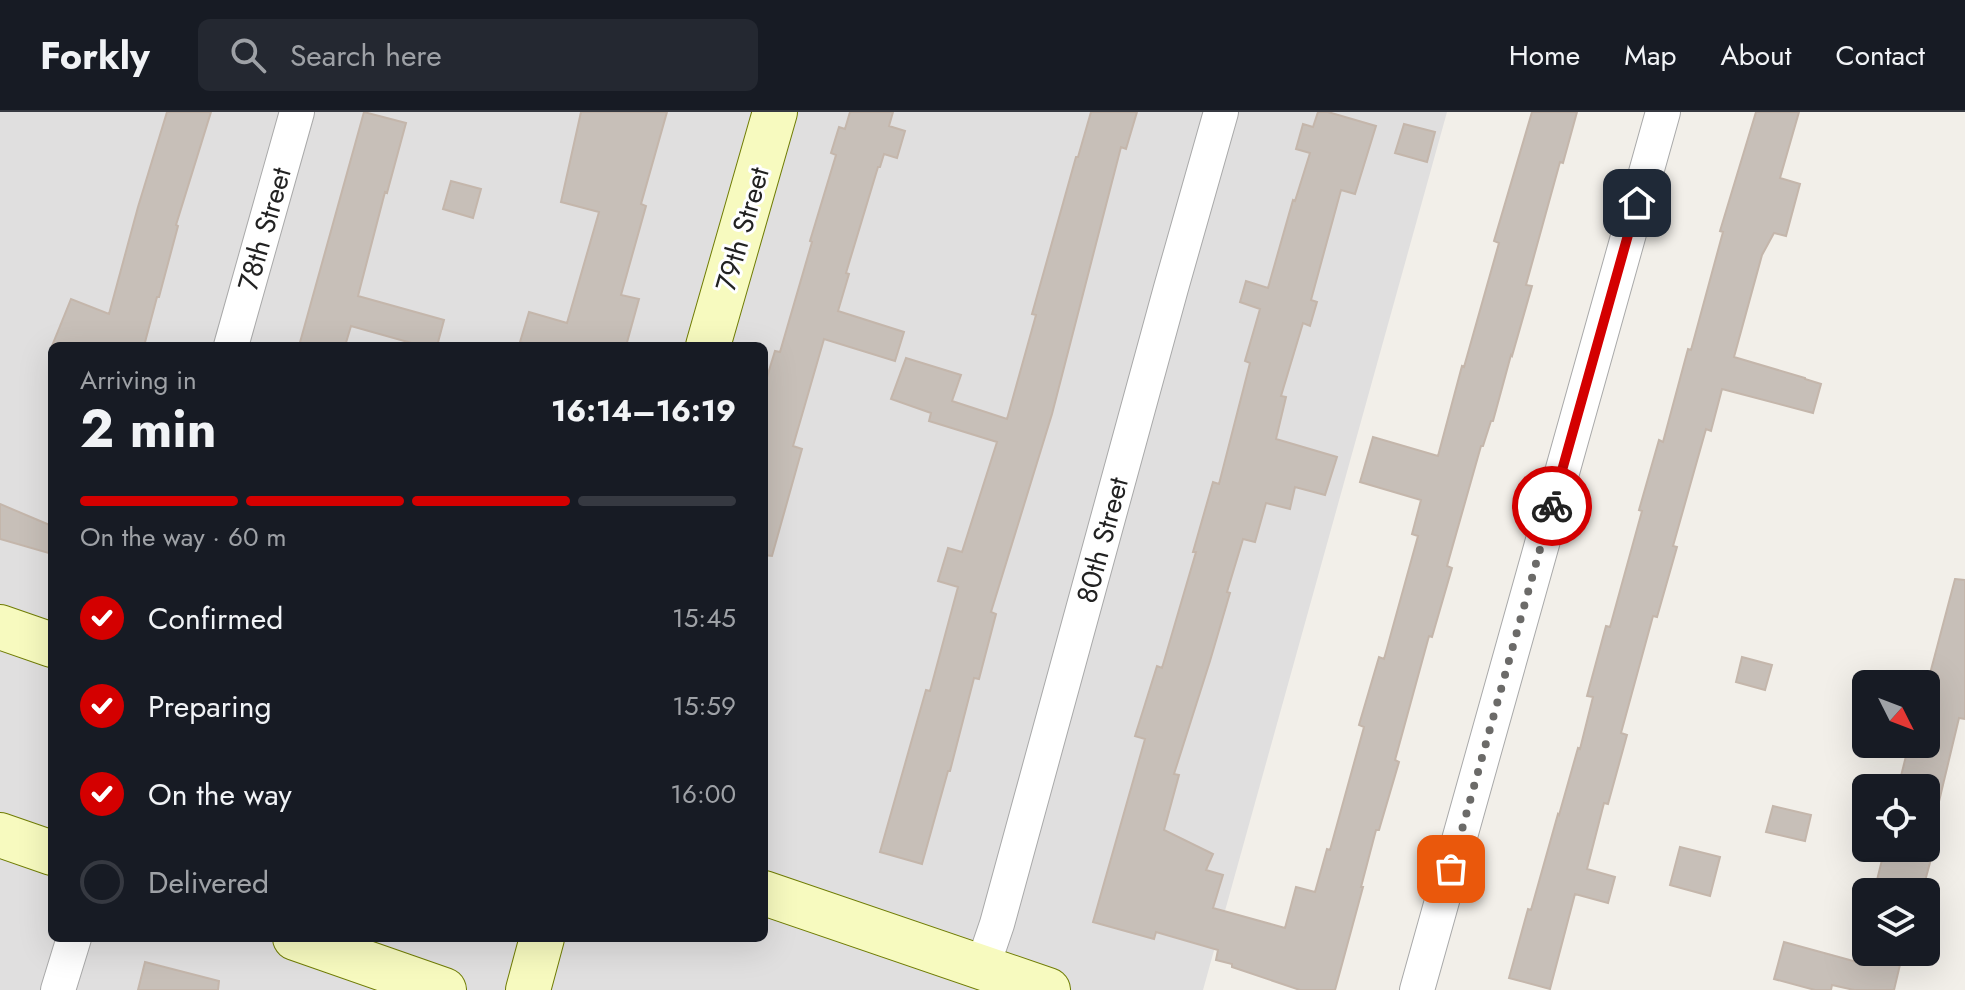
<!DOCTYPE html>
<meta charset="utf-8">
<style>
body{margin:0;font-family:Jost,sans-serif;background:#242831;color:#f1f3f6;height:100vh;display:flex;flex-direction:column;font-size:30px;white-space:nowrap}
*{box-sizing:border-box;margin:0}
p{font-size:26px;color:#9ea1a6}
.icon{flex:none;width:44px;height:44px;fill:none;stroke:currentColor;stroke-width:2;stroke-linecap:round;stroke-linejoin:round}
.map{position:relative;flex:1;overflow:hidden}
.side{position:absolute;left:48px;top:230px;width:720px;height:600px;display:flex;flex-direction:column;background:#171b24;border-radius:12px;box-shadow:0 8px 32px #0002}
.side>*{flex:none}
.needle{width:52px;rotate:132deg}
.controls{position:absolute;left:1852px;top:558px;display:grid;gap:16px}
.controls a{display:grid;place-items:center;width:88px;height:88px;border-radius:12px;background:#171b24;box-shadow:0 8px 32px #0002;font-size:40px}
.pin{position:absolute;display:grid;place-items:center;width:68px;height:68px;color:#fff;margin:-34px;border-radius:16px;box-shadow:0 4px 12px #0006}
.courier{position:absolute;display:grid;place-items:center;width:80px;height:80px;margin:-40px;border:6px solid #d40000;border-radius:50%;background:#fff;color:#222;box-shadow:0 2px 10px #0007}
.head em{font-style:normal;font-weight:700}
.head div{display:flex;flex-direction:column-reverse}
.head{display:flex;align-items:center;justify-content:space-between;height:136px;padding:0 32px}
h1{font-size:52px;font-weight:700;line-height:60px}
.bar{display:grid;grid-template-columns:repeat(4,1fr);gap:12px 8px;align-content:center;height:96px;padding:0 32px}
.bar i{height:10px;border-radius:6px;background:#363941}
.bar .current{background:#d40000}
.bar p{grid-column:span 4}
ol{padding:0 32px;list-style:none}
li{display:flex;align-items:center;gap:24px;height:88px}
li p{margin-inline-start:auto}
li .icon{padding:8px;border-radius:50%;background:#d40000;color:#fff;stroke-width:4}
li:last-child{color:#9ea1a6}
li i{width:44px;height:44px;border:4px solid #363941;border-radius:50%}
header{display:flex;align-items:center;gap:48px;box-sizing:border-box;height:112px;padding:0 40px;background:#171b24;border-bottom:2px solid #363941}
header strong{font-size:38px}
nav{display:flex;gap:44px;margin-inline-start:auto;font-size:28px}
.search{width:560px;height:72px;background:#242831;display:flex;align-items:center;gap:20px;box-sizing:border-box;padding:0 28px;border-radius:12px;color:#9ea1a6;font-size:30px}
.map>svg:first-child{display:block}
.residential{fill:#e0dfdf;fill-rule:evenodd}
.building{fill:#c7bfb8;stroke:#c4b6ab;stroke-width:2}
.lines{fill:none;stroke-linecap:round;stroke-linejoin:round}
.street-casing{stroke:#a9a9a9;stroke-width:36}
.secondary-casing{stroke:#707d05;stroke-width:46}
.street{stroke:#fff;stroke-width:34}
.secondary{stroke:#f7fabf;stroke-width:44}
.done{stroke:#6b6a68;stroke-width:8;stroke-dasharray:0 14.4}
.route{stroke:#d40000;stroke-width:10}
.labels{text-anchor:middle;stroke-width:6;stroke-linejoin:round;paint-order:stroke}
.street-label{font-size:28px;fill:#222;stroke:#fff}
</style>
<header>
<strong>Forkly</strong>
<div class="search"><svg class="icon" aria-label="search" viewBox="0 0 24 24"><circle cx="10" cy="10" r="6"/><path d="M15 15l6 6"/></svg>Search here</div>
<nav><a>Home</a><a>Map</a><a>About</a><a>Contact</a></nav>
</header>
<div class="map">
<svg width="1965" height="878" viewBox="0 0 1965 878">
<rect width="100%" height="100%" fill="#f2efe9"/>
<path class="residential" d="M0,0h1447l-244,878h-1203zM52,234h712v592h-712z"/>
<path class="building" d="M167,0h44l-35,113 2,1 -19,71h-2l-13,49h-92l19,-47 38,15 29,-107z
M364,0l42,11 -19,70 -2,-1 -27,104 86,24 -7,26h-15l-71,-20 -6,20h-46z
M581,0h86l-26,92 5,2 -25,89 18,4 -13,47h-92l-14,-4 9,-30 38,11 32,-111 -38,-10z
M850,0h43l-4,14 16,5 -8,27 -13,-4 -4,13h-2l-32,106 3,1 -11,37 66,21 -9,29 -71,-22 -31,107 9,3 -30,107 -8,-1v-168l11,-36 5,1 32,-110 -2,-1 26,-86 -5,-2 8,-26 6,2z
M1091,0h46l-11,37 -5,-2 -69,267 -61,198 5,2 -17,65 -5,-1 -24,93h-2l-26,93 -42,-12 46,-162 4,1 28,-104 -20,-6 10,-33 14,4 35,-110 -68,-21 2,-8 -40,-14 15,-41 55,17 -9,26 55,18 29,-104 -4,-1 44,-157h2z
M1318,0h10l48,14 -21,68 -14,-4 -30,110 6,2 -7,24 -7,-3 -22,73 5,1 -10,42 61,18 -12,38 -30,-8 -5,22 -24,-6 -11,39 -12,-3 -16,53 3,1 -20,68 -36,113 5,1 -15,55 49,24 -7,16 17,5 -10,33 72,20 11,-41 19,5 12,-43 3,1 34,-123 -5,-2 20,-68 5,2 34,-123 -6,-2 9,-34 -61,-18 13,-45 65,19 24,-90 2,1 35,-124 -5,-2 38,-129h45l-14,51 -3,-1 -34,123 6,1 -20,70 -1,-1 -18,66h-2l-8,25h-2l-34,120 5,2 -20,69 -3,-1 -34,124 4,2 -20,68h-3l-15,57h2l-28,103h-35l-68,-23v-3l-16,-4 2,-10 -62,-18 -2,7 -61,-17 52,-183 -10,-3 22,-70 5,2 34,-116h-3l20,-70 6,2 31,-121 -5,-2 15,-52 -20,-7 6,-21 22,7 25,-88 2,1 15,-48 -14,-4 7,-25 10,3z
M1756,0h43l-19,66 20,6 -14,52 -12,-3 -12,22 -28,102 71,21v1l16,5 -8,29 -91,-24 -11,42 -5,-2 -33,117 4,1 -20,70 -4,-1 -32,117 6,2 -19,69 -4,-1 -17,66 28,8 -7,26 -33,-9 -25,95 -41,-11 19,-69 3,1 27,-96 1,1 19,-67 2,1 13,-52 -6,-1 19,-70 4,1 32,-116 -3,-1 20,-70 4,2 25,-93 3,1 32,-118 -3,-1z
M1404,12l31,8 -8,30 -32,-9z
M451,69l30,8 -8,29 -30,-9z
M0,392l52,22v28l-52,-15z
M1955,467l10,1v139l-6,-1 -23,96 -10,-2v-24h-28l11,-44h17v-55z
M1742,545l30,8 -7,25 -29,-8z
M1773,694l38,9 -6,26 -39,-9z
M1680,735l40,10 -10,39 -40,-11z
M1885,736h49l-12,44h-48z
M1784,830l73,20 3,-10h43l-9,38h-40l-22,-5 -1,5h-16l-41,-11z
M145,850l74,19 -1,9h-80z"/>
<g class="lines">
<g class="street-casing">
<path id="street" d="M231,234l66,-234
M982,856l15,-44 174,-636 50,-176
M58,878l16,-52
M1417,878l246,-878"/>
</g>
<g class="secondary-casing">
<path id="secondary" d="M708,234l67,-234
M0,515l52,18
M0,723l52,18
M764,781l284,97
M295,826l149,52
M528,878l14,-52"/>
</g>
<use href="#street" class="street"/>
<use href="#secondary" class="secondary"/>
</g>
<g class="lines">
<path class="done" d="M1451,757l101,-363"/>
<path class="route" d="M1552,394l85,-303"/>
</g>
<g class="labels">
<g class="street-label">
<text transform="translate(264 117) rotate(-74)" y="10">78th Street</text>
<text transform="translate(742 117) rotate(-74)" y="10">79th Street</text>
<text transform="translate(1102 428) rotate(-75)" y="10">80th Street</text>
</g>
</g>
</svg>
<div class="controls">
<a><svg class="needle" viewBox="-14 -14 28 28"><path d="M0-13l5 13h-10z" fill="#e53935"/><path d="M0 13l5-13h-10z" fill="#9ea1a6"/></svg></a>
<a><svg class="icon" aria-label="locate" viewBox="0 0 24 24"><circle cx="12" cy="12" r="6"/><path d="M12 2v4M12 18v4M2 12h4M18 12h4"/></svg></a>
<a><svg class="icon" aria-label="layers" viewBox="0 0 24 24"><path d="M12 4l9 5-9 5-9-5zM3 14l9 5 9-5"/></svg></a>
</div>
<div class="pin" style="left:1451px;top:757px;background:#ea580c"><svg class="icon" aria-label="bag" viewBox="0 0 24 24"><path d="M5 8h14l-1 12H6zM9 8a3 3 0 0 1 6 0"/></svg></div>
<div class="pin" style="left:1637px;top:91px;background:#1f2937"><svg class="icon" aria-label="home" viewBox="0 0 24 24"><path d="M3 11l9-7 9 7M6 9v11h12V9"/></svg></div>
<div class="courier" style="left:1552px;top:394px"><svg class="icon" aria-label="bike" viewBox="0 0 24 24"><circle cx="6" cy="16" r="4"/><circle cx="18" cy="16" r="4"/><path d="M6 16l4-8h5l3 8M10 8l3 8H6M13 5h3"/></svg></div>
<section class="side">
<div class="head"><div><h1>2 min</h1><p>Arriving in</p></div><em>16:14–16:19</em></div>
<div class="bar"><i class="current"></i><i class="current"></i><i class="current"></i><i></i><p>On the way · 60 m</p></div>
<ol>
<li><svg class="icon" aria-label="check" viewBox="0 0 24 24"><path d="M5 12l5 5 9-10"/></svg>Confirmed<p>15:45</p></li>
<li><svg class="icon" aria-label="check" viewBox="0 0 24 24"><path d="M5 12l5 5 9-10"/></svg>Preparing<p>15:59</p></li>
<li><svg class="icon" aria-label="check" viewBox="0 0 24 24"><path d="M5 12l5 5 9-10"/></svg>On the way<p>16:00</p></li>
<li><i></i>Delivered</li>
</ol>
</section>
</div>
